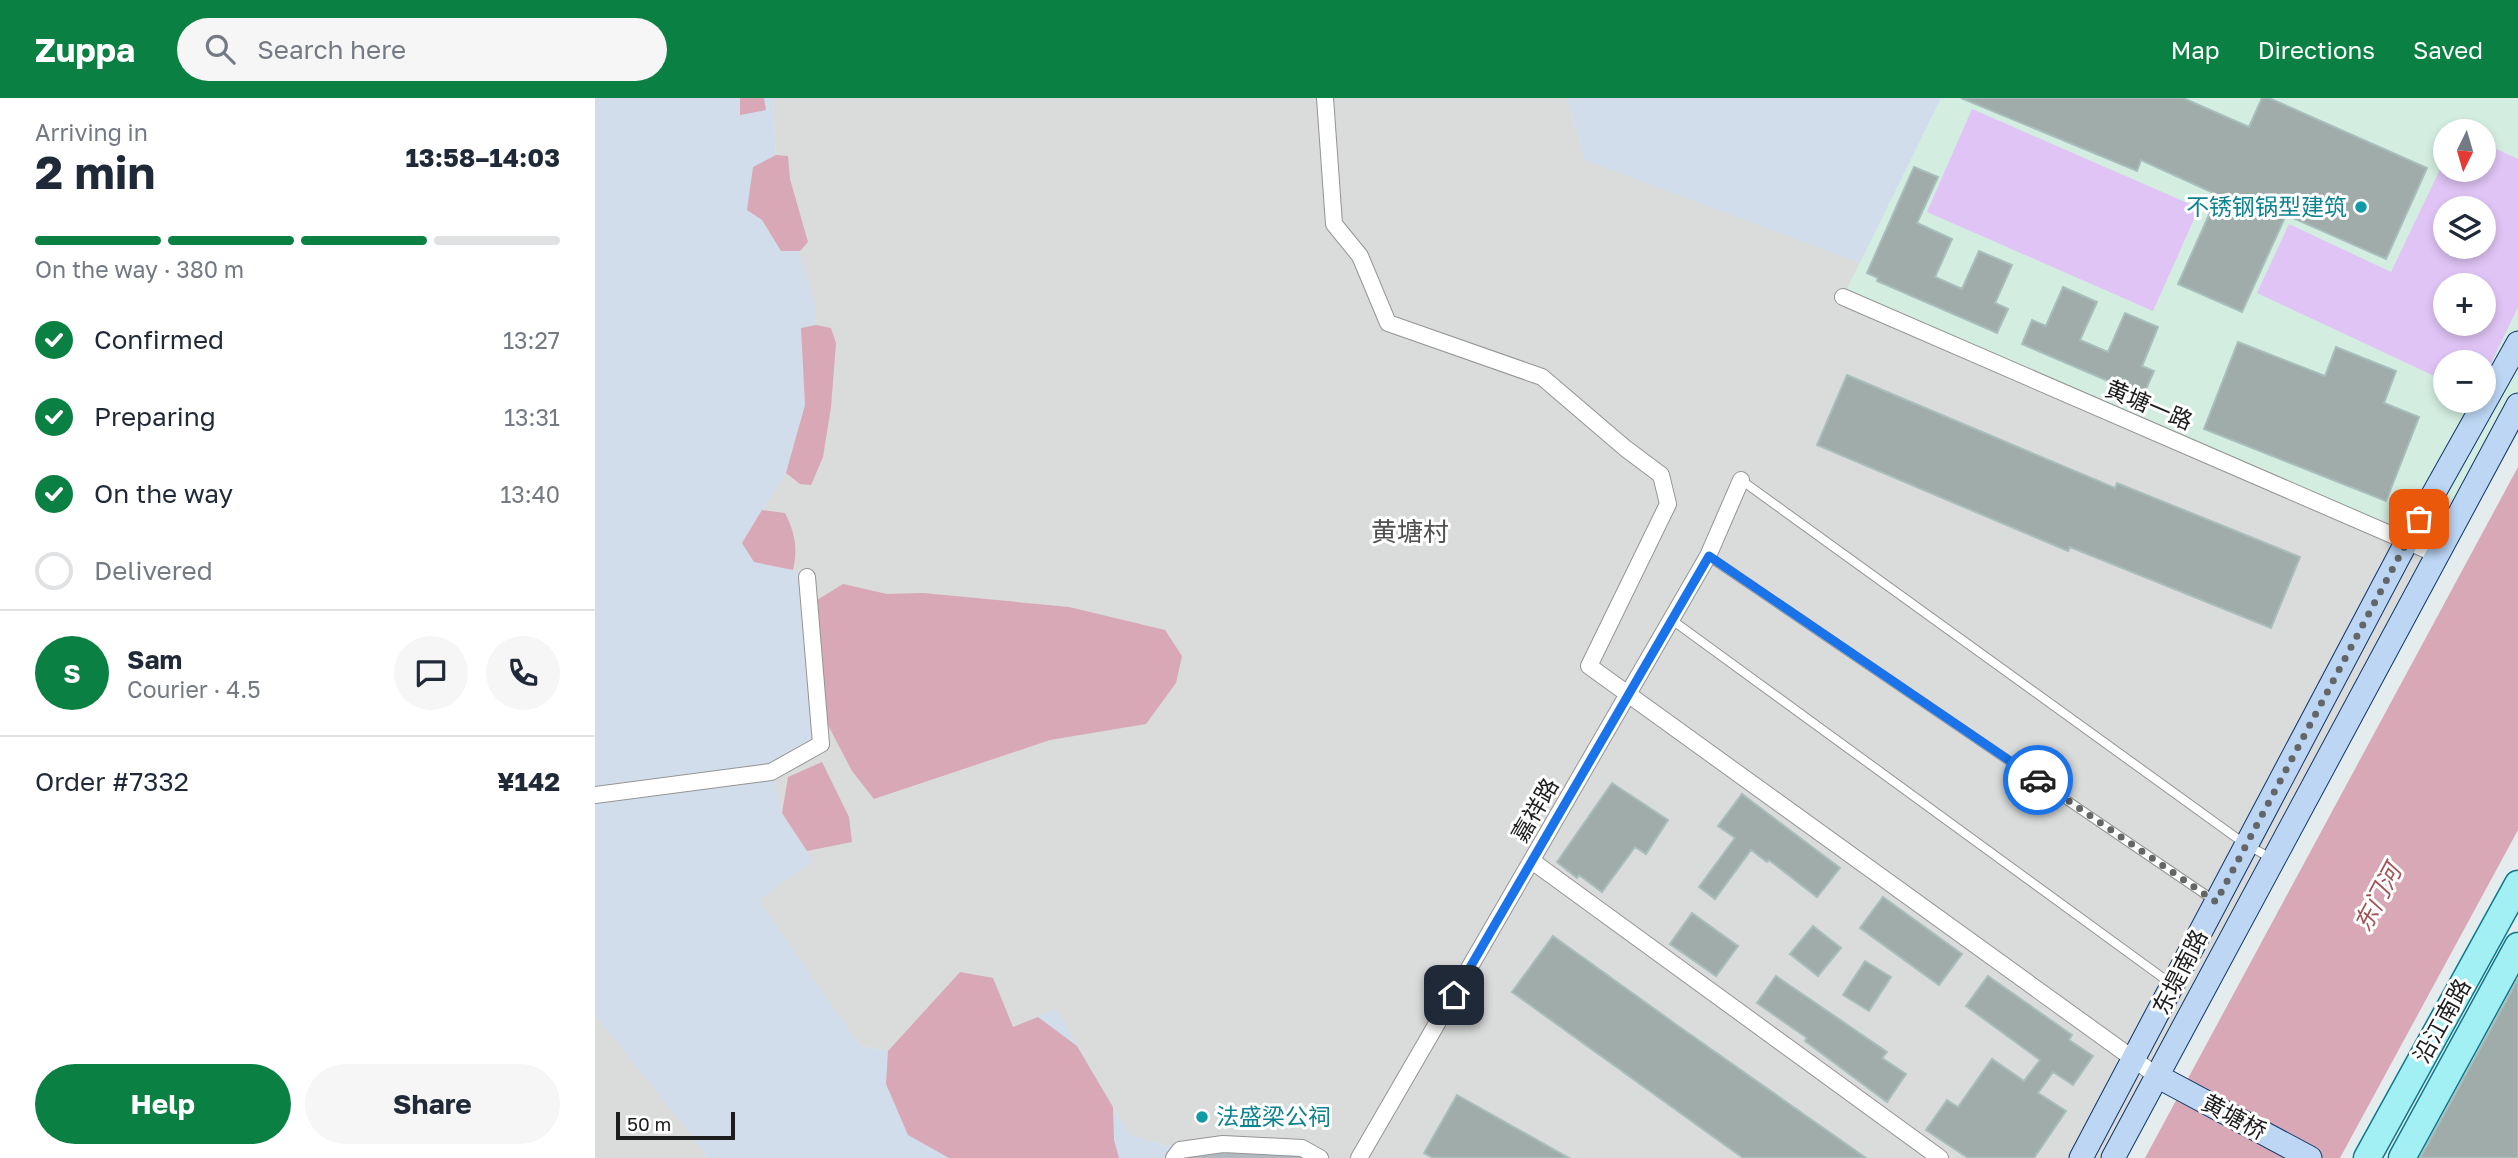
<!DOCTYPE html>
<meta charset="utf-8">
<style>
body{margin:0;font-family:"Golos Text","Noto Sans SC",sans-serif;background:#f6f6f7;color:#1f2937;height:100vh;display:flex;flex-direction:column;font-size:26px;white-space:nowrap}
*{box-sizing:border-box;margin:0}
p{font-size:23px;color:#747a83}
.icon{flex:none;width:38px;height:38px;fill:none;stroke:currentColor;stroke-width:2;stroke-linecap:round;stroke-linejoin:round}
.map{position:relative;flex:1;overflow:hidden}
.sheet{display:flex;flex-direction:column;background:#fff;width:595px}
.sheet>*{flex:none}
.needle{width:46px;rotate:185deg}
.controls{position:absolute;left:1838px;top:21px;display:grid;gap:14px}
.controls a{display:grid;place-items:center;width:63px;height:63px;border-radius:50%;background:#fff;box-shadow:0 4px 10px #0003;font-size:35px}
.scale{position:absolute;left:21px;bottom:18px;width:119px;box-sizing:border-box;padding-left:7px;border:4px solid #1d1d1d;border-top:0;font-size:19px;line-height:24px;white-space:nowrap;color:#1d1d1d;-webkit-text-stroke:5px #fff;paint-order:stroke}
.pin{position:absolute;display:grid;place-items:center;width:60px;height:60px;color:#fff;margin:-30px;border-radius:14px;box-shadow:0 4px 10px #0006}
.courier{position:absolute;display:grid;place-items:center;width:70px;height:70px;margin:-35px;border:5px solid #1a73e8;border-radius:50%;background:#fff;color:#222;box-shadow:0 2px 9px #0007}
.overview em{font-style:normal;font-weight:700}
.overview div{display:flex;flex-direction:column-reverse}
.overview{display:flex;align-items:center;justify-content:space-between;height:119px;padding:0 35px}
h1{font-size:46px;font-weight:700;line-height:52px}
.bar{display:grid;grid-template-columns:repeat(4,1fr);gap:10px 7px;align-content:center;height:84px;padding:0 35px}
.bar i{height:9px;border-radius:5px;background:#e0e1e3}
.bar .current{background:#0b8043}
.bar p{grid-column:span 4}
.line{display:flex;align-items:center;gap:18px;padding:0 35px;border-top:2px solid #e0e1e3}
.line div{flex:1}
.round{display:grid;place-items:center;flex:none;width:74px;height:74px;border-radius:37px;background:#f6f6f7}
ol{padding:0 35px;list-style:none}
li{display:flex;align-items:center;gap:21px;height:77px}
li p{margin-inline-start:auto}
li .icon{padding:7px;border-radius:50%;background:#0b8043;color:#fff;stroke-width:4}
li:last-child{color:#747a83}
li i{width:38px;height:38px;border:4px solid #e0e1e3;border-radius:50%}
.button{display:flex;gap:14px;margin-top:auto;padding:14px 35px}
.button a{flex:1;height:80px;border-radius:42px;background:#0b8043;color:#fff;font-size:28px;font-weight:700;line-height:80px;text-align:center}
.button a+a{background:#f6f6f7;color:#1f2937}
header{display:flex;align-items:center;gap:42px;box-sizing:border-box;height:98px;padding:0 35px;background:#0b8043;color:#fff}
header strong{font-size:33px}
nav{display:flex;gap:38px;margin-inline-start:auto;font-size:24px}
.search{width:490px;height:63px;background:#f6f6f7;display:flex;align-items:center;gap:18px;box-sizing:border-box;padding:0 24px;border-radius:38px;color:#747a83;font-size:26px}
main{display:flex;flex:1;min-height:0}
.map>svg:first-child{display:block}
.residential{fill:#dadbdb}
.commercial{fill:#d4ede1;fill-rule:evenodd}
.construction{fill:#b0b9c1}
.farmland{fill:#d1ddeb}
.park{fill:#dfc4f5;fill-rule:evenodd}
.water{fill:#d8a8b6}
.building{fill:#a0acaa;stroke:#a8bebc;stroke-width:2}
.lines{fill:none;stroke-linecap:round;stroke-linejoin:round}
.service-casing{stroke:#949494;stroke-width:10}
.minor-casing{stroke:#949494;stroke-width:18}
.secondary-casing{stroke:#0e356b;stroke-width:25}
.primary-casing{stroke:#0c788a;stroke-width:29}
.service{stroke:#fff;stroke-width:8}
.minor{stroke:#fff;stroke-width:16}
.secondary{stroke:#bcd6f4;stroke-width:23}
.primary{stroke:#a3f0f4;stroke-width:26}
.done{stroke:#636566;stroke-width:7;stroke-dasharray:0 12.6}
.route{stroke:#1a73e8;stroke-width:9}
.culture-dot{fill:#0f9aa8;stroke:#fff;stroke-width:2.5}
.labels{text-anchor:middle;stroke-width:6;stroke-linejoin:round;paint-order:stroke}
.culture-label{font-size:23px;fill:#0d838f;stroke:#fff;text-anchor:end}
.street-label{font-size:23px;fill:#1d1d1d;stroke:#fff}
.water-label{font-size:24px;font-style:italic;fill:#a55254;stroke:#fff}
.quarter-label{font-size:26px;fill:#505050;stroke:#fff}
</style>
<header>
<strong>Zuppa</strong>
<div class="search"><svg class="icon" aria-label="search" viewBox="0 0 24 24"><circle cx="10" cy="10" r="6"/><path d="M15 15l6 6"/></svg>Search here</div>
<nav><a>Map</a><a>Directions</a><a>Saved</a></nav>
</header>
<main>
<section class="sheet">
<div class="overview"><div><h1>2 min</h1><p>Arriving in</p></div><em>13:58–14:03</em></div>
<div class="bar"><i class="current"></i><i class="current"></i><i class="current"></i><i></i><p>On the way · 380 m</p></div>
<ol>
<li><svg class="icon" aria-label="check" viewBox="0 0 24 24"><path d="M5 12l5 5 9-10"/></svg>Confirmed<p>13:27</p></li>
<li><svg class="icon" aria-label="check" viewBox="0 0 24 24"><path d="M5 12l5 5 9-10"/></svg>Preparing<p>13:31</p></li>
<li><svg class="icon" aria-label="check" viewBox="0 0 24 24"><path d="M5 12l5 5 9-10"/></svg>On the way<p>13:40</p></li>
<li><i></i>Delivered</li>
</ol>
<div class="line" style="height:126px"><b class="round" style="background:#0b8043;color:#fff">S</b><div><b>Sam</b><p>Courier · 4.5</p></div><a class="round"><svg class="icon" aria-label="chat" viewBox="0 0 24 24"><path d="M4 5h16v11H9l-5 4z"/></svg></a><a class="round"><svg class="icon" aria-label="phone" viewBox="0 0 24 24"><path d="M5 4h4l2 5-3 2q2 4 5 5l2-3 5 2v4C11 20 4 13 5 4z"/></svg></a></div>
<div class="line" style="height:91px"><div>Order #7332</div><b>¥142</b></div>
<div class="button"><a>Help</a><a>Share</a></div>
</section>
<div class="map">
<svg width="1923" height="1060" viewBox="0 0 1923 1060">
<rect width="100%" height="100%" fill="#e4ecee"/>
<path class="residential" d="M178,0h794l18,62 275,103 -17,34 593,257 -323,604h-793l-140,-8 -50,-15 -74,-125 -43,17 -53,-55 -72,79 -28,-5 -101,-146 23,-87 -11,-41 -29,-229 73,-117 -38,-250z
M0,917l108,135 3,8h-111z"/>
<path class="commercial" d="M1346,0h577v307l-82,149 -593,-257zM1850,33h38v39h-38zM1850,110h38v39h-38zM1850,187h38v39h-38zM1850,264h38v39h-38z"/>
<path class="construction" d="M628,1046l97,14h-146z"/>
<path class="farmland" d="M0,0h178l4,78 39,130 -1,120 -73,117 65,34 14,167 -49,28 10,41 31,48 -54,39 101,146 28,5 72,-79 33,6 20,49 43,-18 74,126 50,15 -7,8h-467l-3,-8 -108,-135z
M972,0h374l-81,165 -275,-103z"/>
<path class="park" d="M1377,11l227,99 -46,103 -226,-99z
M1888,45l35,16v148l-35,73v-18h-38v19l-188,-88 32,-69 102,48 54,-113v11h38zM1888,110v39h-38v-39zM1850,187h38v39h-38z"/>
<path class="water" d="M145,0h24l2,12 -26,5z
M181,57l12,1 2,23 18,63 -8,9h-19l-19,-31 -15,-10 6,-43z
M221,227l15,3 5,15 -5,64 -8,50 -12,28 -11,-1 -14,-11 19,-68 -4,-77z
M1923,369v363l-178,328h-195z
M167,412l23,3c10,20 13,35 8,57l-39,-8 -12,-19z
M248,486l44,10 36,-1 146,14 96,23 17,26 -6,27 -30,41 -96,16 -176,59 -22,-28 -35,-67 -8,-99z
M227,664l27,55 3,25 -45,9 -25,-38 6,-36z
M365,874l33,6 20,49 25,-10 39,29 36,61 1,33 5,18h-170l-41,-23 -22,-51 2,-33z"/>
<path class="building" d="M1366,0h222l66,29 13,-29h7l158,70 -41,91 -100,-44 -44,97 -64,-28 40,-89 -77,-35 -4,11z
M1319,69l24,10 -21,46 35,16 -17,38 27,12 17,-38 33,14 -17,38 13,6 -11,24 -120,-52 1,-3 -11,-5z
M1468,189l34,15 -17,38 28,12 17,-39 33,14 -16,39 12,5 -11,25 -121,-52 10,-24 14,6z
M1643,244l87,34 11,-29 60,24 -12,32 35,14 -33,84 -182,-72z
M1252,277l268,113 2,-5 183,74 -29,71 -201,-81 -2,4 -251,-106z
M1017,685l56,37 -22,34 -11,-7 -33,45 -23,-17 -2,3 -20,-16z
M1147,696l98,74 -23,29 -48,-37 -2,2 -16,-12 -36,49 -16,-12 36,-49 -17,-12z
M1288,799l79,57 -23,31 -79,-57z
M1097,815l46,33 -22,30 -46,-32z
M1218,828l28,22 -23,28 -28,-22z
M958,838l128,92 185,130h-123l-231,-166z
M1270,863l26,16 -22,34 -26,-16z
M1181,878l111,76 -5,6 24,16 -19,28 -82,-61 2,-3 -50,-35z
M1393,878l84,59 -3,5 24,16 -20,29 -20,-13 -15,21 28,18 -32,47h-66l-42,-28 21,-30 11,7 34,-48 32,22 16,-21 -74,-54z
M1923,881v179h-98z
M862,997l112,63h-136l-9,-5z"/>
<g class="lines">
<g class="service-casing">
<path id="service" d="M1146,382l504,364 26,14
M1113,458l507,345
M1077,522l498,363"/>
</g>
<g class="minor-casing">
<path id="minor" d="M730,0l9,126 26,32 28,67 154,54 83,71 36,27 7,29 -79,162 568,410
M1248,199l593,257
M0,697l176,-23 50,-28 -14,-167
M937,763l408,297
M579,1060l6,-8 43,-6 79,4 18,10
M764,1060l349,-602 33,-76"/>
</g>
<g class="secondary-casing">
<path id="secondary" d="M1562,978l153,82
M1486,1060l326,-617 111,-198
M1518,1060l405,-753"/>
</g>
<g class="primary-casing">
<path id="primary" d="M1772,1060l151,-274
M1807,1060l116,-212"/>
</g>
<use href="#service" class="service"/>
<use href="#minor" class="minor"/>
<use href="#secondary" class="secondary"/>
<use href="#primary" class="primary"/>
</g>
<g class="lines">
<path class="done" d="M1443,682l178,122 203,-383"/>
<path class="route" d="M859,897l255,-439 329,224"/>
</g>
<g class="culture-dot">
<circle cx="1766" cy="109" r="7"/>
<circle cx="607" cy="1019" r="7"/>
</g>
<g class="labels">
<g class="culture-label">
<text x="1752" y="117">不锈钢锅型建筑</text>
<text x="621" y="1027" text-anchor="start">法盛梁公祠</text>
</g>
<g class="street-label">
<text transform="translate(1554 307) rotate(23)" y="8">黄塘一路</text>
<text transform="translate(940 712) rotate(-60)" y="8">嘉祥路</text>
<text transform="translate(1585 874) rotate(-63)" y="8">东堤南路</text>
<text transform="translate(1847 923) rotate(-61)" y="8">沿江南路</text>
<text transform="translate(1639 1019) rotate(28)" y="8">黄塘桥</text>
</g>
<g class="water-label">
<text transform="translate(1783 800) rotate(-62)" y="8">东门河</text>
</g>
<g class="quarter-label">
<text x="815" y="443">黄塘村</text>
</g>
</g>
</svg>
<div class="controls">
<a><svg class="needle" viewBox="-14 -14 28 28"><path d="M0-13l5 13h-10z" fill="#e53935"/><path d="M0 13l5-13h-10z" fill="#747a83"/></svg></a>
<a><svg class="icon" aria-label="layers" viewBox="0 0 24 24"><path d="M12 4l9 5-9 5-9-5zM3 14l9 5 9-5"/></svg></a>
<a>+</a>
<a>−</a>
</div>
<div class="scale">50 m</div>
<div class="pin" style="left:1824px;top:421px;background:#ea580c"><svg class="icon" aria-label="bag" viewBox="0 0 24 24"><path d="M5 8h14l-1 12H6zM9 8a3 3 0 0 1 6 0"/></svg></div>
<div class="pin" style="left:859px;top:897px;background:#1f2937"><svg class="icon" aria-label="home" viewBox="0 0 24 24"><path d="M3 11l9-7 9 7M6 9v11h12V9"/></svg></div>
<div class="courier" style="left:1443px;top:682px"><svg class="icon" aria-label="car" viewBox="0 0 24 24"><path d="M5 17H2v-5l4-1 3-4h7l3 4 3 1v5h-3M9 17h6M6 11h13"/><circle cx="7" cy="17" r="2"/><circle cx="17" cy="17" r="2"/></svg></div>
</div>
</main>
